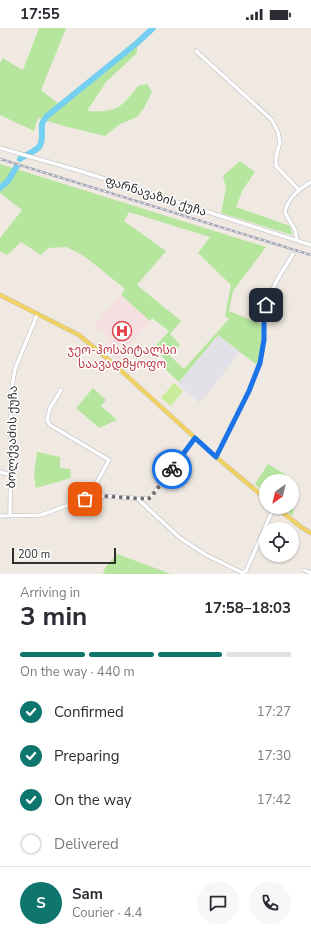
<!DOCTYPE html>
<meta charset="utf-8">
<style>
body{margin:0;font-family:"Nunito Sans","Noto Sans Georgian",sans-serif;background:#f7f7f7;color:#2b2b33;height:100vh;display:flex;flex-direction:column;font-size:15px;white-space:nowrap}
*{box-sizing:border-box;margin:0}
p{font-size:13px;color:#7c7c81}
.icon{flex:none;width:22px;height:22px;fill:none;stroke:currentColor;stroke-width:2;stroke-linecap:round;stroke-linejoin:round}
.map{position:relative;height:546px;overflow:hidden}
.panel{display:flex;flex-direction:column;background:#fff;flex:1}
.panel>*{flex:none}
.needle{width:26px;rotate:214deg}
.buttons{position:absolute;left:259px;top:446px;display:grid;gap:8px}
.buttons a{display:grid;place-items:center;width:40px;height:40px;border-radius:50%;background:#fff;box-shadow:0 1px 3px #0004;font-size:20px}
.scale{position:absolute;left:12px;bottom:10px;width:104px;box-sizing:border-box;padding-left:4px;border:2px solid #2e2e2e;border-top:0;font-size:11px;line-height:14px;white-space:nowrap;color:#2e2e2e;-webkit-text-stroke:3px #fff;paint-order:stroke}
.pin{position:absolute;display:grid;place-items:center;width:34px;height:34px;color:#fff;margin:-17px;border-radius:8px;box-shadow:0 2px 6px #0006}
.courier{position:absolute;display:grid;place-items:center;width:40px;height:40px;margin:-20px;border:3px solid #1a73e8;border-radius:50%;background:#fff;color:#222;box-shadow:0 1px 5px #0007}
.overview em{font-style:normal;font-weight:700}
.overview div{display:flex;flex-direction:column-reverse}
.overview{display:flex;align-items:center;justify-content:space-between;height:68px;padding:0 20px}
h1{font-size:26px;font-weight:700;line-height:30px}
.bar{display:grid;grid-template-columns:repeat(4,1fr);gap:6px 4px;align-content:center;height:48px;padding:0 20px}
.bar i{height:5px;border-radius:3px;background:#e1e1e2}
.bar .selected{background:#0f766e}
.bar p{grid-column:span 4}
.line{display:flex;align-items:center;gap:10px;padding:0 20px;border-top:1px solid #e1e1e2}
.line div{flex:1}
.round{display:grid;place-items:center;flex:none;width:42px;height:42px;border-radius:21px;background:#f7f7f7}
ol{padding:0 20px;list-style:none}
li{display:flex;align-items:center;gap:12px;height:44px}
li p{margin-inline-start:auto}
li .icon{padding:4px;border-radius:50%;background:#0f766e;color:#fff;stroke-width:4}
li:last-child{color:#7c7c81}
li i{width:22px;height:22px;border:2px solid #e1e1e2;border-radius:50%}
.status{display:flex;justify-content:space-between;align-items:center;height:28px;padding:0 20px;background:#fff;direction:ltr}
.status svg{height:11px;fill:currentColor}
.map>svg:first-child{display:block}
.industrial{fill:#e3e1e8}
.medical{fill:#f5dfe0}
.green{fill:#b6e59e;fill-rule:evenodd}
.pitch{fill:#c9ec9a}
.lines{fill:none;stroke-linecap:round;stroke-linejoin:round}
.river{stroke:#75cff0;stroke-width:6}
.minor-casing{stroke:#b4b7c1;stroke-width:4.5}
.major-casing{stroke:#c9c9c9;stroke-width:5}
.minor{stroke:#fff;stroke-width:3.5}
.major{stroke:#f2d163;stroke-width:4}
.rail-casing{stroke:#a3a6b8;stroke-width:2.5}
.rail{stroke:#fff;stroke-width:1;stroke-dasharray:3;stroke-linecap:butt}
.done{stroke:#726f6d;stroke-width:4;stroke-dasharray:0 7.2}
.route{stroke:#1a73e8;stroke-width:5}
.labels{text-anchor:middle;stroke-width:3;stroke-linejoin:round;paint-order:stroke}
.street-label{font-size:12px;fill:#2e2e2e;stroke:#fff}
.health-label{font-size:12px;fill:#be3a42;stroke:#fff}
</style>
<div class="status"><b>17:55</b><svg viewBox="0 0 49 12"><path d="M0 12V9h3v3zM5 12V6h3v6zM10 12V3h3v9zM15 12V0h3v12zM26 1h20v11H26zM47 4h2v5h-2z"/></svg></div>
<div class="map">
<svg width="311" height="546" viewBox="0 0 311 546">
<rect width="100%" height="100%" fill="#efe9e1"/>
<path class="industrial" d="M218,307l22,17 -40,51 -22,-19z"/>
<path class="medical" d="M121,267l29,26 -32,40 -16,-14 8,-9 -15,-13z"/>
<path class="green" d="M39,0h27l-25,62 19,15 77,-62v10l-31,29 -19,29c29,2 34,-3 51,-25l9,-2 5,8 -8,16 -7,9 -17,7 -15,12 -41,-10 -26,-8 -4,13 -34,-16v-52l3,-5 14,9 6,3z
M240,133l15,11 -12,17 -7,18 54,19 2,9 -71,-22 5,-25 -3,-12z
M0,136l266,83 -33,44 -4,20 32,13 1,17 -5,24 -39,-30 -39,47 -19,-18 5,-5 -12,-10 16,-18 -17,-13 -2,3 -29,-26 4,-6 -37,-30 -11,-7 -11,-5 -18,1 -7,7 -20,-13 -14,13 -7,-4v-13l22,-28 -22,-17zM129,184l81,25 -12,16 33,32 -6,31 4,3 -45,50 -14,-13 10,-11 -10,-11 11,-13 -44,-36 29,-34 -42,-30z
M93,360l13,12 -5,6 16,14 -18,8 -23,-20z
M37,424l23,5v11l10,1 1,9 -35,10 -2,-13z
M268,436l26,16 -1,36 -11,-9h10v-26h-26v13l-11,-10z
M117,526l54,20h-68l2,-6z"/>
<path class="pitch" d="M174,355l9,8 -12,15 -10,-8z"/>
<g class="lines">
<path class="river" d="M20,131c5,-4 17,-9 19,-12 5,-6 2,-16 3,-23 1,-3 3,-5 5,-8l90,-73 16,-15
M0,160l8,-7 9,-15"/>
<g class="minor-casing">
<path id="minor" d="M196,23l76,69 6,12 2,10 -4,15v9l23,24
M0,120l80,23 231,74
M297,212l-2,-10 -10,-17c2,-15 14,-23 26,-31
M61,362l-11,18 -3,12 3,5 59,35 -18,33v4
M216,429l33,-66 11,-28 4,-24 -1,-22 3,-12 11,-25 16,-26
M0,444l11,3
M139,472l41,38 26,17 37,18 3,-2 28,-64
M0,488l41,-1 44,-16 18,-3 45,3 3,-2 44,-59
M10,488l1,-123 4,-24 22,-54
M304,542l7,3"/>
</g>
<g class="major-casing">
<path id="major" d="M0,267l79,40 37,31 100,91 50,42
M276,479l25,20 10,6"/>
</g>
<use href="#minor" class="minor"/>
<use href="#major" class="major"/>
<g class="rail-casing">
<path id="rail" d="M0,131l311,96"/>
</g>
<use href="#rail" class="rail"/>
</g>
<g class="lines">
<path class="done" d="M85,471l18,-3 45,3 3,-2 21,-28"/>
<path class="route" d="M172,441l23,-31 21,19 33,-66 11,-28 4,-23v-23l2,-12"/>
</g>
<defs>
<g id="hospital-ring" transform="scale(1)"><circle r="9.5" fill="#fff" stroke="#e0444e" stroke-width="1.5"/><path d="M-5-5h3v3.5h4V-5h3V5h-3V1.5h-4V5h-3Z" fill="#e0444e"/></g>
</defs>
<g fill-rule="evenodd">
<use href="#hospital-ring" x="122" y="303"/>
</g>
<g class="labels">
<g class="street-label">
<text transform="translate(156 168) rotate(18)" y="4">ფარნავაზის ქუჩა</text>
<text transform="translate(12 409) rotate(-89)" y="4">ბოლქვაძის ქუჩა</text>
</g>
<g class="health-label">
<text x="122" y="326">ჯეო-ჰოსპიტალსი<tspan x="122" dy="14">საავადმყოფო</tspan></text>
</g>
</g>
</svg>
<div class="buttons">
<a><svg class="needle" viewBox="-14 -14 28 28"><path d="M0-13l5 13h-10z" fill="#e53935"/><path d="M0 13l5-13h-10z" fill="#7c7c81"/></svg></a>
<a><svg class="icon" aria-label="locate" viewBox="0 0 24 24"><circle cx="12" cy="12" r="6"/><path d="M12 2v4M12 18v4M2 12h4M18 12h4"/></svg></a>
</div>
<div class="scale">200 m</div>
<div class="pin" style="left:85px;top:471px;background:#ea580c"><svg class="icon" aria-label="bag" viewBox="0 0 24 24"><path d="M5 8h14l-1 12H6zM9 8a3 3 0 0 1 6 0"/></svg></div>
<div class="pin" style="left:266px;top:277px;background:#1f2937"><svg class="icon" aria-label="home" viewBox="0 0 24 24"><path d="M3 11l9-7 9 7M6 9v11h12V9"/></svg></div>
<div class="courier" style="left:172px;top:441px"><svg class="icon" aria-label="bike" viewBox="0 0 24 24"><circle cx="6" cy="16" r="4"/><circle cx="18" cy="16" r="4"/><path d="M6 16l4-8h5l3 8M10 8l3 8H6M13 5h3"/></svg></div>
</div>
<section class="panel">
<div class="overview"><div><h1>3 min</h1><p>Arriving in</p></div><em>17:58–18:03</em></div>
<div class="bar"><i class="selected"></i><i class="selected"></i><i class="selected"></i><i></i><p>On the way · 440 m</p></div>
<ol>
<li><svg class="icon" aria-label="check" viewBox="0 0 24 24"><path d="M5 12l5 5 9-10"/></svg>Confirmed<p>17:27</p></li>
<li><svg class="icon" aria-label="check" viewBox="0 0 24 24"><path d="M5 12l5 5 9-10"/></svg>Preparing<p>17:30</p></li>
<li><svg class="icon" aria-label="check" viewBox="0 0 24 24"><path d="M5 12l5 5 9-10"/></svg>On the way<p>17:42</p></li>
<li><i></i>Delivered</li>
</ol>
<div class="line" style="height:72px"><b class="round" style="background:#0f766e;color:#fff">S</b><div><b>Sam</b><p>Courier · 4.4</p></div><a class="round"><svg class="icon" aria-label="chat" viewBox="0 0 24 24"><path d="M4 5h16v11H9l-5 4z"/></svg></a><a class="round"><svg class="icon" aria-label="phone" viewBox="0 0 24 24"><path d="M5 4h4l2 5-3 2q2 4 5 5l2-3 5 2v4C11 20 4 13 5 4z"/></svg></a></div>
</section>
